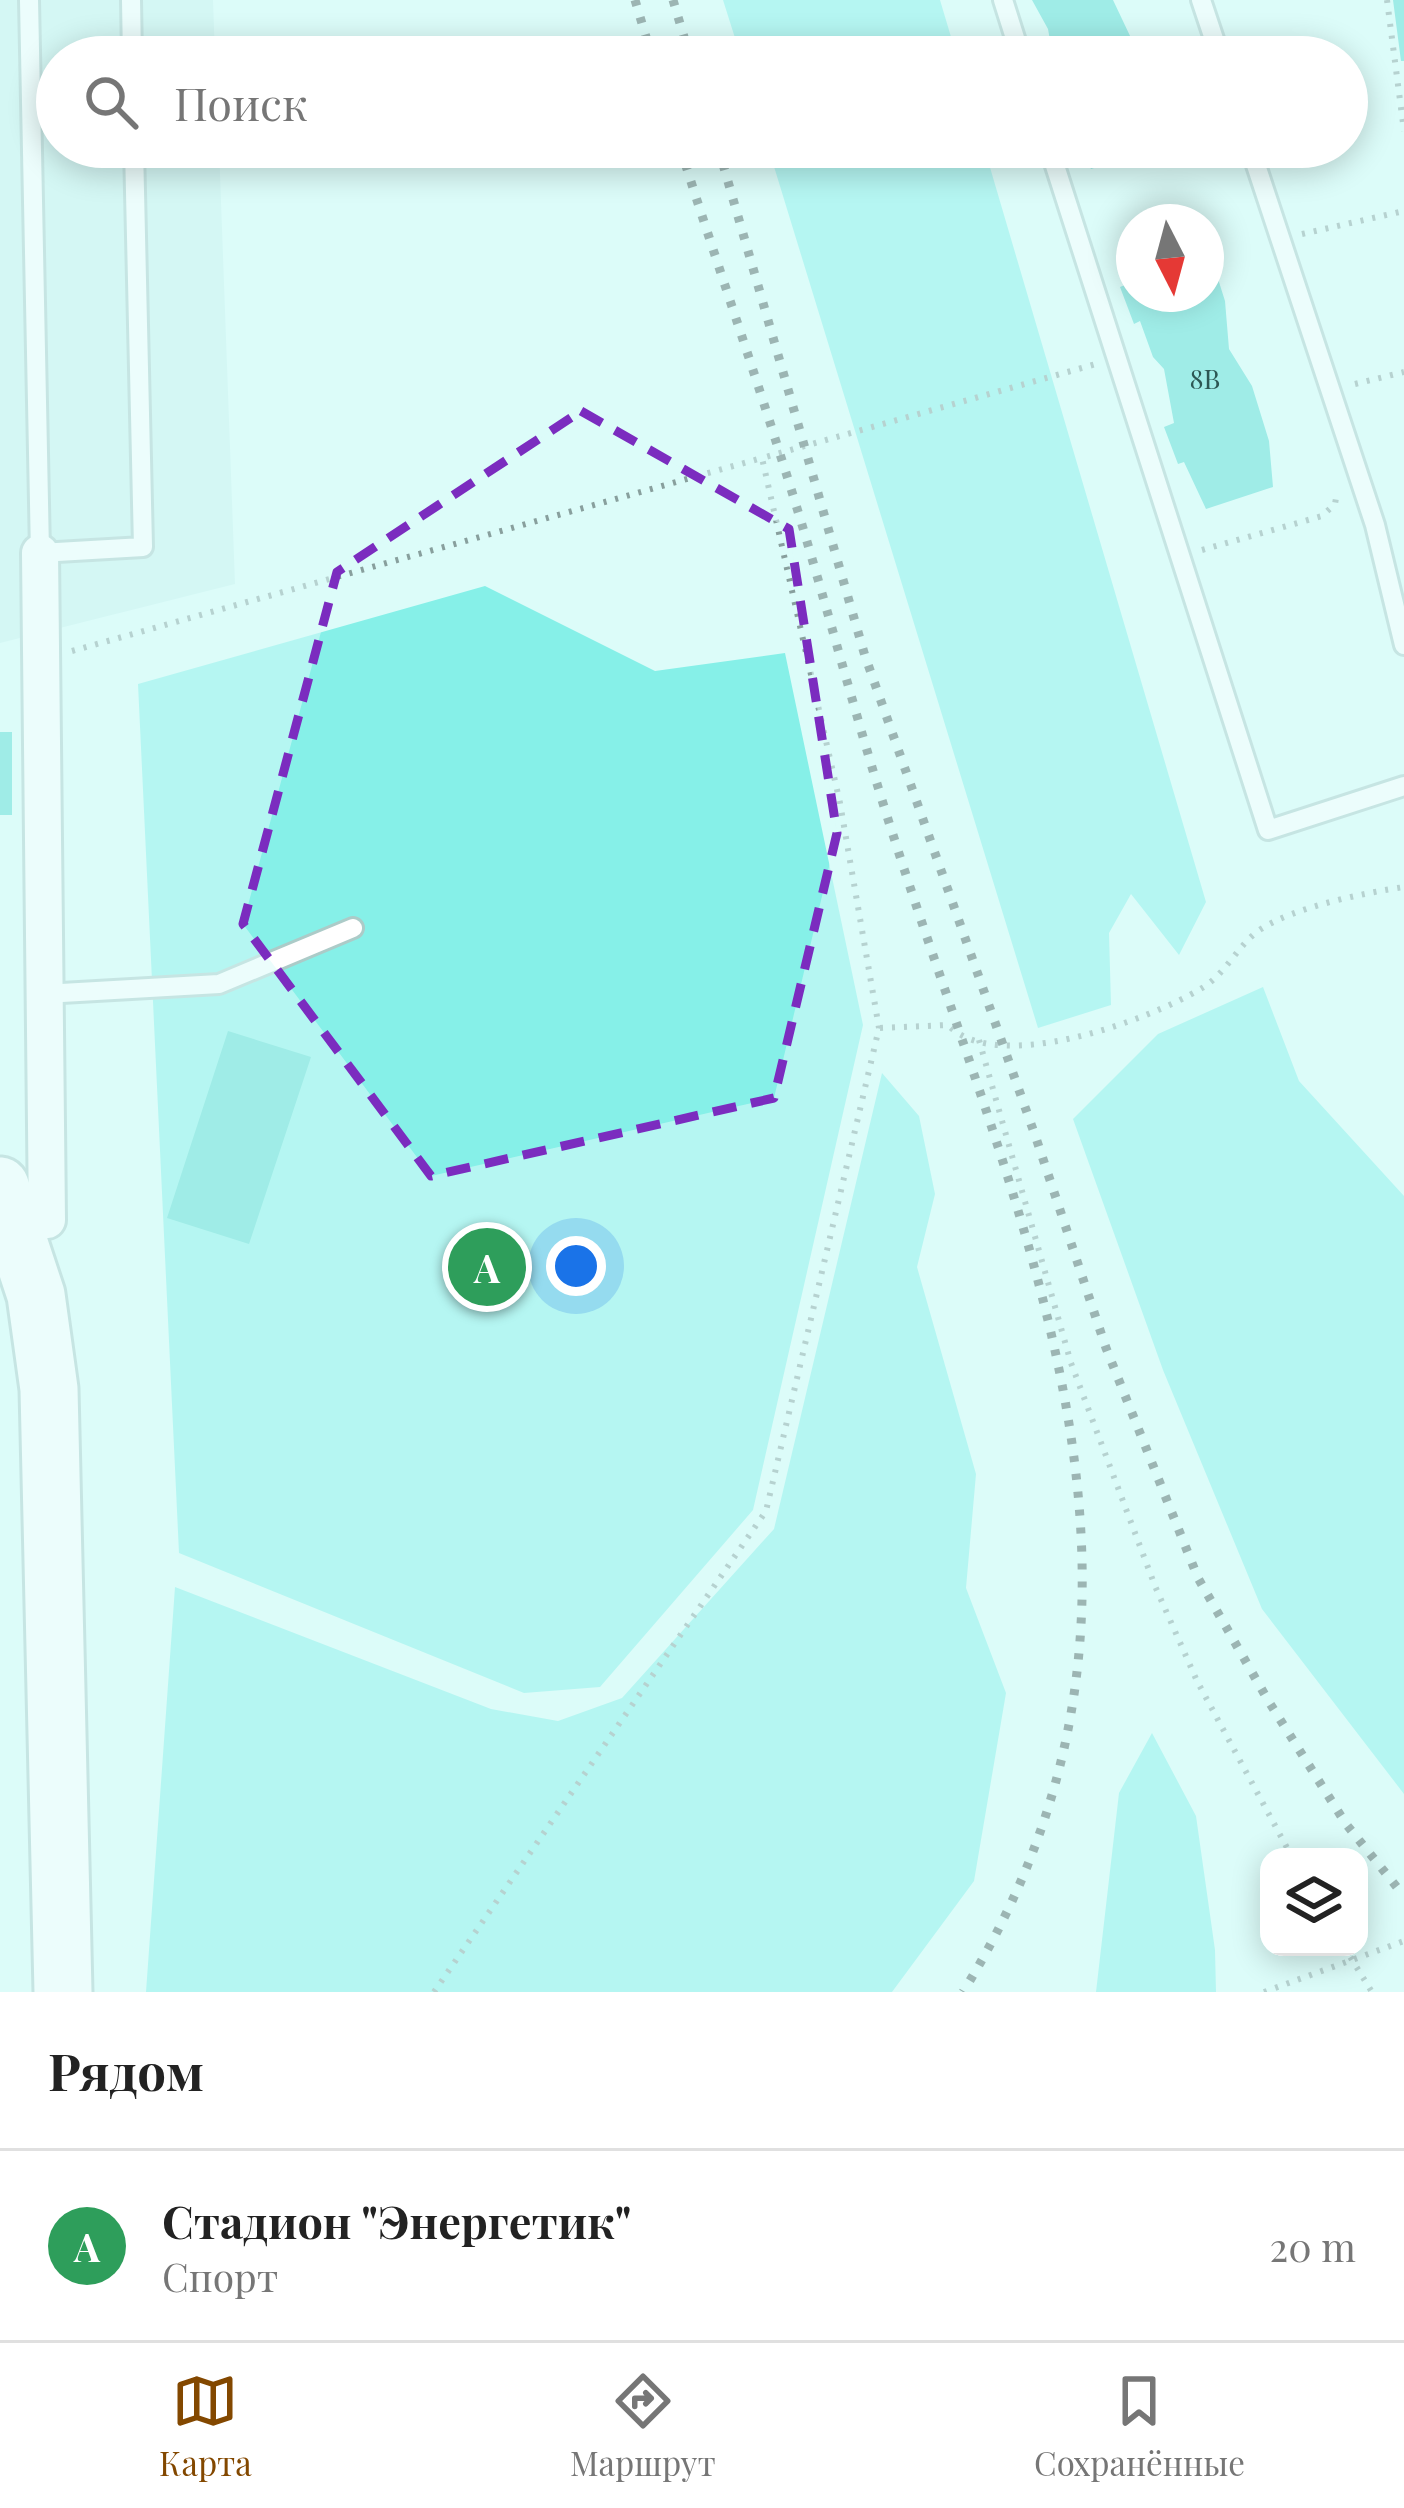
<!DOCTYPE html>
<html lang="ru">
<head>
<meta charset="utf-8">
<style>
	body { margin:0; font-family:"Playfair Display",serif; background:#f6f6f6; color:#222 }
	.controls { position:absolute; right:36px; bottom:36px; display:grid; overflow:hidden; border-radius:24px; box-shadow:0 6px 30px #0003 }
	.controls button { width:108px; height:108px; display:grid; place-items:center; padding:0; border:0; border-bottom:3px solid #e0e0e0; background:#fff; color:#222; font:60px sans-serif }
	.compass { position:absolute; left:1116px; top:204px; width:108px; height:108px; border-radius:50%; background:#fff; box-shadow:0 6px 30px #0003; rotate:174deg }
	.you { position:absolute; left:576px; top:1266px; width:42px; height:42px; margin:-30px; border:9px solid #fff; border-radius:50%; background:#1a73e8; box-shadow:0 0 0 18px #1a73e833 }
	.badge { display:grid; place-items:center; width:78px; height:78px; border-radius:50%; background:#834800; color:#fff; font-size:39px; font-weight:700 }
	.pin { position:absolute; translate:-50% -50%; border:6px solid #fff; box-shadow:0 3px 12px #0006 }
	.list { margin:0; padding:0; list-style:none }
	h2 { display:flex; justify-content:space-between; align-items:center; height:156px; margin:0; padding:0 48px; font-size:51px }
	h2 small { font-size:39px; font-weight:400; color:#767676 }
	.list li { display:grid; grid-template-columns:78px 1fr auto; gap:36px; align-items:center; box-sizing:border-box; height:192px; padding:0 48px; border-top:3px solid #e0e0e0 }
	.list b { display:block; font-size:45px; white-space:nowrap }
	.list p { margin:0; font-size:39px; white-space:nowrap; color:#767676 }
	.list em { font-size:39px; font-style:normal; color:#767676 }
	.icon { flex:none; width:66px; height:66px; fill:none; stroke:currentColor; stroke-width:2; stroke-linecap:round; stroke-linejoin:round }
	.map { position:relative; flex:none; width:1404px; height:1992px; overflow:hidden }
	.search { position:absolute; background:#fff; box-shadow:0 6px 30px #0003; left:36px; right:36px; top:36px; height:132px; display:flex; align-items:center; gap:30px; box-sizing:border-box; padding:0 42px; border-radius:66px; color:#767676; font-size:45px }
	.sheet { height:348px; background:#fff }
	nav { display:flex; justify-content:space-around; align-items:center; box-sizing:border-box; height:168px; border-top:3px solid #e0e0e0; background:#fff; font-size:33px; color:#767676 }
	nav a { display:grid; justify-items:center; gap:6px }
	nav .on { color:#834800 }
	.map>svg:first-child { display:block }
	.built { fill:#c9f2ee }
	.green { fill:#86f0e8 }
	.building { fill:#55d9d0 }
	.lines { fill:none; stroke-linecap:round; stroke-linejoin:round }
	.lane-casing { stroke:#accbc8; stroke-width:24 }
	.street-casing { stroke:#accbc8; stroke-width:42 }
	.primary-casing { stroke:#accbc8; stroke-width:63 }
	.path { stroke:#889f9d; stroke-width:6; stroke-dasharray:3 9; stroke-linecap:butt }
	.lane { stroke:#fff; stroke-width:18 }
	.street { stroke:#fff; stroke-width:36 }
	.primary { stroke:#fff; stroke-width:57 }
	.rail { stroke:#4f605e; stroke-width:9; stroke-dasharray:6 12; stroke-linecap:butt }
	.marked { fill:none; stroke:#7b2cbf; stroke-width:9; stroke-dasharray:24 15; stroke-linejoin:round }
	.labels { text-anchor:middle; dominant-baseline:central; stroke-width:9; stroke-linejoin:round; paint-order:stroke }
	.number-label { font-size:27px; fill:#2d5754 }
</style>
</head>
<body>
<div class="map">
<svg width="1404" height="1992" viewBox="0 0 1404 1992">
	<rect width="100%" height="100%" fill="#dcfcf9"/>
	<path class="built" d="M0,0H213L215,57H57V147H219L235,584L0,643Z"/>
	<path class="green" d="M723,0H940L957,57H741Z
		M768,147H984L1206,902L1179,955L1131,894L1109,933L1111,1005L1038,1028Z
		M485,586L655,671L785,653L863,1025L753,1510L600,1687L524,1693L179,1553L138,684Z
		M1263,987L1299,1081L1404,1196V1794L1262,1609L1163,1370L1073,1119L1158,1034Z
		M882,1073L919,1116L935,1194L917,1267L976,1474L966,1588L1006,1693L974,1881L892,1992H146L175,1587L491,1709L558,1721L622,1698L774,1529Z
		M1152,1733L1196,1816L1215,1950L1216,1992H1096L1119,1793Z"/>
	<path class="building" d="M1032,0H1113L1140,57H1053L1048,29Z
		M1393,0H1404V61H1401Z
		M1079,147H1154V148L1091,169Z
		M1134,230V294H1206L1207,244L1225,301L1229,349L1252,386L1269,441L1273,487L1206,509L1184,462L1178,464L1164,427L1174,423L1164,369L1153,357L1140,321L1134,324L1120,287L1130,283L1122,234Z
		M0,732H12V815H0Z
		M228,1031L311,1057L249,1244L167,1218Z"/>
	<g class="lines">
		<defs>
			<path id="lane" d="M29,0L40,553L143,547L134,147
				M131,0L132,57
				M1003,0L1021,57
				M1201,0L1220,57
				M1049,147L1268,830L1404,786
				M1250,147L1375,525L1404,645
				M44,994L219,984L353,928"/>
			<path id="street" d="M15,1225L47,1220L40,553"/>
			<path id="primary" d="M0,1186L36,1295L49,1389L63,1992"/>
		</defs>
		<use href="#lane" class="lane-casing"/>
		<use href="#street" class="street-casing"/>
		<use href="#primary" class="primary-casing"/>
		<path class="path" d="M1387,0L1404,131
			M1302,234L1404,211
			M1355,384L1404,372
			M1202,550L1322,516L1335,504L1337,492
			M72,651L762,458
			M880,1028L948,1025C997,1076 1150,1020 1202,988C1226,974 1239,943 1261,929C1295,907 1364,893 1404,887
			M979,1040L1071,1363L1155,1586L1197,1681L1292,1857
			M1344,1947L1372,1992
			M434,1992L766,1511L879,1028L840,803L762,458L1096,364
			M1264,1992L1404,1941"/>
		<use href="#lane" class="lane"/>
		<use href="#street" class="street"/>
		<use href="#primary" class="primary"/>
		<path class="rail" d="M635,0L652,57
			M673,0L690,57
			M680,147C712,249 747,349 779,451C821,580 853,712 895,841C1021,1235 1207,1597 963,1992
			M718,147L865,656L1036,1138L1106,1348L1198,1578L1269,1702L1346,1824L1404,1896"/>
	</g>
	<path d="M0 0H1404V1992H0ZM581,411L789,529L837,833L774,1098L431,1176L243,924L337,572Z" fill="#dcfcf9" fill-opacity=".55" fill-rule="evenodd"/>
	<path class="marked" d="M581,411L789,529L837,833L774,1098L431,1176L243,924L337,572Z"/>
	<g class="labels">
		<g class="number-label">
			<text x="1205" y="378">8В</text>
		</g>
	</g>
</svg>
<div class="controls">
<button><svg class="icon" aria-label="layers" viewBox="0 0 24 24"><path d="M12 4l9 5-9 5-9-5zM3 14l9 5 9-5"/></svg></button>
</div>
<svg class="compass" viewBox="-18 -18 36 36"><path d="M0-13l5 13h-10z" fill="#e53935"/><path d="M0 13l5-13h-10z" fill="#767676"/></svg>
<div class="you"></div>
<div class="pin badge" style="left:487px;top:1267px;background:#2e9e5b">A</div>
<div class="search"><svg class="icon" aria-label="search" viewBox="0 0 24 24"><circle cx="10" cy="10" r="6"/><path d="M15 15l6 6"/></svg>Поиск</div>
</div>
<section class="sheet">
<h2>Рядом<small></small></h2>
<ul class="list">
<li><span class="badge" style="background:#2e9e5b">A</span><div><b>Стадион &quot;Энергетик&quot;</b><p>Спорт</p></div><em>20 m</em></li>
</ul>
</section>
<nav>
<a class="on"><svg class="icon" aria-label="map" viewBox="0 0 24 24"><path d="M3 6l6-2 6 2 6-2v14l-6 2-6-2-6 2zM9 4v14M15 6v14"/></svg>Карта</a>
<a><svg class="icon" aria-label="directions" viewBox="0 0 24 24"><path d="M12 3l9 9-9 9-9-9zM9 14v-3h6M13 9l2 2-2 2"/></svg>Маршрут</a>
<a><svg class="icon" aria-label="saved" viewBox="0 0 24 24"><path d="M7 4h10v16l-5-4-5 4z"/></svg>Сохранённые</a>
</nav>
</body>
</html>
